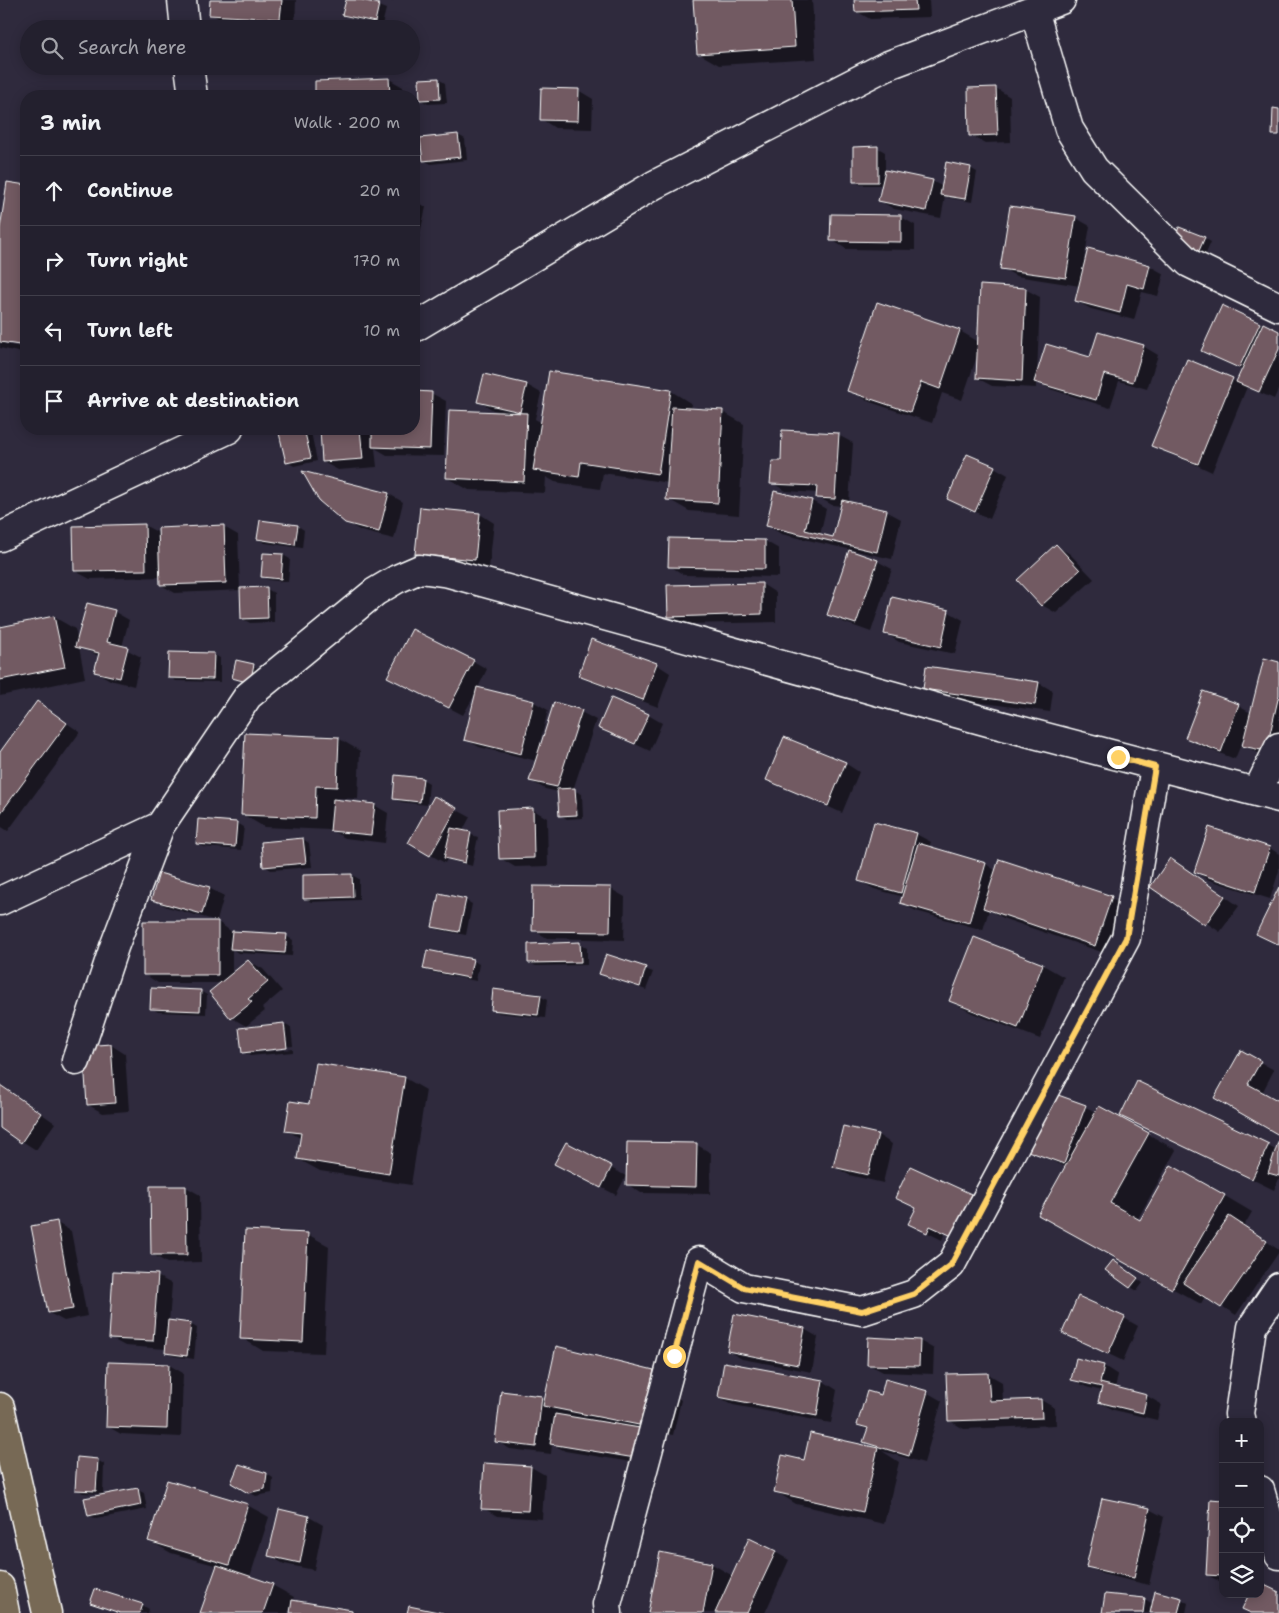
<!DOCTYPE html>
<html lang="en">
<head>
<meta charset="utf-8">
<style>
	body { margin:0; font-family:"Shantell Sans",sans-serif; background:#2f2d3a; color:#f1f3f6 }
	.controls { position:absolute; right:15px; bottom:15px; display:grid; overflow:hidden; border-radius:10px; box-shadow:0 2px 12px #0003 }
	.controls button { width:45px; height:45px; display:grid; place-items:center; padding:0; border:0; border-bottom:1px solid #403e4a; background:#23202e; color:#f1f3f6; font:25px sans-serif }
	.stop { position:absolute; width:15px; height:15px; margin:-11px; border:4px solid #ffd166; border-radius:50%; background:#fff }
	.stop.end { background:#ffd166; border-color:#fff; box-shadow:0 1px 5px #0008 }
	.list { margin:0; padding:0; list-style:none }
	h2 { display:flex; justify-content:space-between; align-items:center; height:65px; margin:0; padding:0 20px; font-size:21px }
	h2 small { font-size:16px; font-weight:400; color:#a3a3aa }
	.list li { display:grid; grid-template-columns:32px 1fr auto; gap:15px; align-items:center; box-sizing:border-box; height:70px; padding:0 20px; border-top:1px solid #403e4a }
	.list b { display:block; font-size:19px; white-space:nowrap }
	.list em { font-size:16px; font-style:normal; color:#a3a3aa }
	.icon { flex:none; width:28px; height:28px; fill:none; stroke:currentColor; stroke-width:2; stroke-linecap:round; stroke-linejoin:round }
	.map { position:relative; flex:none; width:1279px; height:1613px; overflow:hidden }
	.search { position:absolute; background:#23202e; box-shadow:0 2px 12px #0003; left:20px; top:20px; width:400px; height:55px; display:flex; align-items:center; gap:12px; box-sizing:border-box; padding:0 18px; border-radius:28px; color:#a3a3aa; font-size:19px }
	.panel { position:absolute; background:#23202e; box-shadow:0 2px 12px #0003; left:20px; top:90px; width:400px; height:345px; border-radius:20px }
	.map>svg:first-child { display:block }
	.shadow { fill:#0007 }
	.building { fill:#725a62; stroke:#fff }
	.lines { fill:none; stroke-linecap:round; stroke-linejoin:round }
	.minor-casing { stroke:#fff; stroke-width:31 }
	.major-casing { stroke:#fff; stroke-width:31 }
	.minor { stroke:#2f2a3d; stroke-width:28 }
	.major { stroke:#776954; stroke-width:28 }
	.route { stroke:#ffd166; stroke-width:6 }
</style>
</head>
<body>
<div class="map">
<svg width="1279" height="1613" viewBox="0 0 1279 1613">
	<rect width="100%" height="100%" fill="#2f2a3d"/>
	<filter id="ink" filterUnits="userSpaceOnUse"><feTurbulence type="fractalNoise" baseFrequency=".02" numOctaves="2"/><feDisplacementMap in="SourceGraphic" scale="10" xChannelSelector="R" yChannelSelector="G"/><feConvolveMatrix kernelMatrix="1 2 1 2 8 2 1 2 1" color-interpolation-filters="sRGB"/></filter>
	<g filter="url(#ink)">
		<path class="shadow" d="M212,0H296L295,26L225,22L211,14Z
			M347,0L368,2L364,0H394L368,2L386,9L382,25L351,18L344,14Z
			M694,0H812L816,59L719,65L698,53Z
			M856,0H929L930,17L870,19L856,11Z
			M389,79L403,87V96H317L316,82Z
			M438,79L445,83L447,103L428,104L421,100Z
			M996,88L1010,97L1011,142L985,143L970,135Z
			M578,90L593,99L592,129L555,128L541,119Z
			M458,135L465,139L467,160L431,164L424,160Z
			M854,148H878L885,152V171L932,181L943,187L970,168L977,172L972,202L945,197L941,218L894,209L880,201L883,185H861L854,181Z
			M8,184L26,186V345L5,342V344L26,348V354L0,348V237Z
			M414,200L426,207L414,260Z
			M901,217L915,225V250L846,249L832,240Z
			M1076,218L1090,226L1084,261L1086,262L1089,250L1150,266L1164,274L1158,296L1142,292L1134,320L1091,309L1076,301L1080,286L1016,276L1002,268Z
			M1204,238L1211,242L1205,256L1181,246Z
			M1025,289L1040,297L1037,376L1091,359L1143,346L1158,355L1147,389L1119,381L1110,408L1050,389L1036,381V388L992,386L977,378L978,353L962,400L942,393L932,423L870,402L849,390L960,331L979,342Z
			M1223,307L1279,332V388L1274,399L1247,387L1212,472L1153,445L1188,361L1237,382L1242,370L1202,351Z
			M484,375L527,385L541,393L535,419L542,423L671,391L692,404L691,409L723,412L744,424L739,515L689,511L668,499L669,483L603,473L600,489L555,482L546,477L545,493L469,490L447,478L504,412L493,410L479,401Z
			M414,393H431L446,401L444,456L387,455L375,448L377,467L338,470L323,462L321,430L362,429L373,435L374,429H414Z
			M304,429L311,432L317,461L294,466L287,462L281,434Z
			M838,435L853,443L849,503L886,511L901,519L892,559L781,534L767,525L812,501L826,509L820,535L834,538L842,506L832,505L818,497V493L786,491L772,483L782,463Z
			M994,467L1008,475L990,519L948,499Z
			M305,473L389,494L403,502L394,539L361,531L346,522Z
			M421,509L480,514L494,523L489,568L431,562L416,554Z
			M144,525L159,533L224,527L238,535L240,590L267,589L274,593V622L250,623L243,619L242,590L175,593L161,585V577L90,579L75,571Z
			M298,526L304,530L302,548L265,543L258,539Z
			M765,541L779,549V577L684,575L670,566Z
			M1056,546L1070,554L1094,579L1056,613L1042,605Z
			M283,555L290,559L288,582L269,580L263,577Z
			M877,561L892,569L871,632L843,622L829,614Z
			M762,584L776,593V622L684,624L670,616Z
			M893,599L949,612L963,620L955,654L899,642L885,633Z
			M87,604L115,612L129,620L122,647L141,657L134,686L110,680L95,671L99,656L79,647L85,678L0,696V628L54,617L75,629L78,642Z
			M213,654L220,658V682L176,681L170,677Z
			M237,661L261,669L257,686L233,678Z
			M473,661L487,669L478,688L534,702L548,710L540,743L581,712L596,720L573,790L582,794L583,818L567,819L560,815L559,792L545,789L531,781L537,761L479,747L465,739L476,693L463,715L403,684Z
			M1279,663V758L1258,753L1244,745V737L1235,759L1201,746L1187,738L1204,693L1238,706L1251,713Z
			M656,664L670,673L658,707L594,683L580,675Z
			M928,667L1039,683L1053,691L1050,712L939,697L925,688Z
			M37,703L80,732L8,831L0,826V754Z
			M648,715L662,723L650,751L599,727Z
			M338,738L360,751L358,799L337,798V801L374,805L388,813L385,843L345,838L330,830L264,827L242,814Z
			M845,763L859,772L842,813L767,779Z
			M422,779L429,783L427,805L401,802L394,798Z
			M435,798L470,817L462,832L478,837L472,866L447,859L445,863L409,843Z
			M532,809L547,818L548,866L515,867L500,858Z
			M237,823L244,827L241,850L204,847L197,843Z
			M916,834L931,842L929,847L986,864L996,871L1111,898L1133,910L1116,957L1005,919L989,910L983,930L916,911L902,903L904,897L874,889L860,881Z
			M303,839L309,843L312,867L271,870L265,866Z
			M1270,848L1279,854V871L1270,899L1209,880L1195,872Z
			M1184,868L1239,906L1220,932L1152,886Z
			M352,875L359,879V900L311,902L305,898Z
			M209,888L224,896L217,921L167,907L153,899Z
			M611,889L625,897L624,940L547,938L533,930Z
			M465,900L472,904L466,935L440,930L433,926Z
			M144,922H218L232,932L286,936L293,940L292,956L238,953L232,949V974L249,961L263,969L282,991L262,1008L265,1011L246,1026L232,1018L222,983H158L144,974Z
			M975,939L1043,965L1064,977L1040,1039L972,1013L950,1001Z
			M580,944L587,948V965L536,966L530,963Z
			M607,955L653,972L646,990L600,973Z
			M472,960L479,964L476,981L431,972L425,968Z
			M200,991L207,995L206,1014L158,1012L151,1008Z
			M540,996L547,1000L545,1018L499,1013L492,1009Z
			M284,1024L291,1028L293,1046L248,1051V1053L293,1049V1052L250,1056L243,1052Z
			M111,1045L125,1054L129,1111L103,1113L88,1105Z
			M1260,1062L1274,1070L1262,1093L1279,1103V1134L1216,1098Z
			M405,1078L426,1090L411,1185L320,1171L298,1159L302,1139L286,1130L310,1105Z
			M1138,1083L1276,1150L1279,1141V1179L1274,1190L1122,1115Z
			M0,1085L55,1123L36,1150L0,1127Z
			M1085,1107L1148,1134L1176,1150L1137,1220L1141,1222L1225,1196L1252,1212L1244,1226L1279,1250V1252L1236,1315L1205,1296L1201,1304L1067,1231L1066,1167L1026,1149Z
			M844,1128L878,1135L892,1144L883,1183L849,1175L835,1167Z
			M566,1144L626,1176L616,1195L570,1171Z
			M697,1145L711,1153L710,1194L641,1193L627,1184Z
			M911,1168L976,1247L945,1233L942,1240L924,1231L917,1208L897,1197Z
			M186,1187L200,1195L201,1262L167,1263L152,1254Z
			M57,1223L71,1231L87,1316L64,1321L49,1313Z
			M307,1234L329,1246L324,1353L263,1351L242,1338Z
			M1120,1266L1143,1283L1137,1291L1131,1287Z
			M157,1276L172,1284L169,1322L190,1324L197,1328L194,1359L173,1356L166,1352V1349L125,1346L110,1338Z
			M1124,1318L1138,1326L1123,1361L1063,1332Z
			M804,1329L818,1337L812,1372L742,1359L728,1351Z
			M920,1341L934,1349L933,1374L883,1372L868,1364Z
			M1076,1360L1104,1366L1118,1375L1115,1388L1147,1396L1161,1404L1157,1420L1114,1410L1099,1402L1102,1391L1086,1387L1072,1379Z
			M110,1363L169,1365L183,1373L181,1437L121,1434L107,1426Z
			M725,1364L823,1381L837,1390L831,1423L733,1405L719,1397Z
			M653,1371L675,1384L672,1394L681,1400L673,1435L661,1433L649,1465L565,1451L552,1444L551,1454L510,1449L496,1441L502,1392L546,1400Z
			M988,1374L1002,1382L1003,1402L1041,1400L1055,1408L1056,1425L964,1429L950,1421L948,1376Z
			M886,1381L928,1393L942,1401L924,1463L882,1451L899,1462L884,1524L796,1504L775,1491L805,1461L877,1448L865,1442L868,1430L858,1425L881,1396Z
			M97,1460L104,1464L103,1494L83,1493L77,1489Z
			M531,1467L545,1475L542,1519L497,1516L483,1508Z
			M267,1474L273,1478L272,1493L256,1496L232,1482Z
			M138,1490L144,1493L147,1509L96,1519L89,1515Z
			M1223,1502V1583L1207,1575Z
			M247,1505L269,1517L250,1577L272,1585L294,1597L292,1601L355,1613H291L290,1608L288,1613H202L218,1566L171,1553L150,1541Z
			M1149,1509L1164,1517L1149,1585L1102,1574L1088,1566Z
			M280,1511L309,1517L323,1525L314,1570L284,1564L270,1556Z
			M775,1552L789,1560L765,1613H650L712,1564L733,1576Z
			M1145,1599L1153,1604L1181,1599L1188,1603L1186,1613H1104Z
			M91,1603L142,1605L149,1609L148,1613H118Z"/>
		<path class="building" d="M210,0H282L280,19L209,15Z
			M346,0H361L379,4L375,22L342,15Z
			M693,0H792L795,47L697,54Z
			M854,0H915L916,10L855,12Z
			M389,78L390,96H315V81Z
			M439,78L440,99L420,100L419,79Z
			M996,87L998,135L969,136L968,88Z
			M541,88L579,89L578,121L540,120Z
			M1273,108L1279,109V135H1272Z
			M458,134L461,157L423,161L420,138Z
			M878,146V182H853V147Z
			M946,162L971,167L965,199L940,195Z
			M885,170L933,180L926,211L878,201Z
			M7,182L26,185V346L0,342V229Z
			M1010,206L1076,216L1066,278L1000,269Z
			M831,214L901,215V242L830,241Z
			M1179,227L1205,237L1198,253L1173,243Z
			M1088,248L1150,265L1144,289L1127,284L1120,313L1075,301Z
			M980,285L1026,288L1022,381L976,378Z
			M877,302L960,330L940,389L921,382L910,412L847,391Z
			M1222,305L1260,323L1239,368L1201,351Z
			M1263,323L1279,331V349L1259,392L1236,382Z
			M1098,332L1144,345L1133,382L1104,374L1096,400L1034,382L1046,344L1090,357Z
			M1187,359L1233,378L1198,464L1151,446Z
			M549,371L671,390L658,474L581,462L579,477L533,470Z
			M484,374L527,384L520,412L477,402Z
			M414,391L432,392L430,449L372,447V429H414Z
			M672,407L723,410L718,503L666,500Z
			M449,410L527,413L524,482L446,478Z
			M297,429H304L311,458L286,463L279,433Z
			M320,429H360L363,459L322,462Z
			M782,430L839,433L835,499L816,498L817,486L770,484L772,461H781Z
			M967,454L995,466L975,512L947,499Z
			M302,471L389,493L379,532L345,523L319,501Z
			M774,491L812,500L805,530L833,537L842,500L887,510L877,552L766,526Z
			M420,507L480,513L475,560L415,554Z
			M260,520L298,525L295,545L257,539Z
			M145,524L146,570L74,571L73,526Z
			M224,525L226,583L160,585L158,528Z
			M669,538L765,540V569L668,567Z
			M1056,544L1080,570L1041,606L1017,580Z
			M849,550L878,560L856,624L827,615Z
			M263,553L283,554L281,579L261,577Z
			M762,583V614L668,617L667,585Z
			M267,587L268,618L241,619L240,588Z
			M892,597L949,610L941,647L884,634Z
			M87,603L115,610L107,642L128,647L120,678L94,672L99,653L75,647Z
			M54,616L65,667L0,680V627Z
			M412,629L474,660L449,708L387,677Z
			M591,639L657,663L643,700L578,676Z
			M169,652L214,653L213,679L168,678Z
			M1264,658L1279,662V695L1266,751L1242,746Z
			M236,660L254,664L250,683L232,678Z
			M926,666L1039,682L1035,705L923,689Z
			M477,687L534,701L521,754L464,740Z
			M1203,691L1239,704L1221,752L1185,738Z
			M611,698L649,714L635,744L598,728Z
			M37,701L67,723L0,814V752Z
			M554,702L582,710L557,787L529,781Z
			M245,733L339,737L337,787L316,786L315,818L241,815Z
			M784,737L846,762L828,806L766,780Z
			M395,775L423,778L420,802L393,799Z
			M575,788L577,815L559,816L557,789Z
			M434,796L457,808L430,856L408,843Z
			M333,799L375,804L371,835L330,831Z
			M533,808L534,858L499,859L497,810Z
			M198,819L237,822L235,847L196,844Z
			M874,822L917,833L901,893L858,881Z
			M1209,827L1270,847L1255,892L1194,872Z
			M451,828L471,832L465,863L444,858Z
			M303,838L306,863L263,867L261,842Z
			M918,843L986,863L969,923L900,903Z
			M1170,858L1225,896L1205,925L1150,887Z
			M999,859L1112,896L1095,946L983,908Z
			M159,873L210,887L202,914L151,900Z
			M352,874L353,897L303,899V875Z
			M533,886L611,887L610,932L532,931Z
			M1279,887V945L1256,934Z
			M439,893L466,899L459,932L432,927Z
			M143,921H218V975H143Z
			M232,931L287,934L285,953L230,949Z
			M974,937L1043,964L1018,1028L949,1001Z
			M580,942L581,962L528,963V944Z
			M427,950L473,959L469,978L423,969Z
			M606,954L646,967L640,987L599,974Z
			M248,960L268,982L248,999L252,1002L231,1019L209,992Z
			M151,988L201,990L200,1011L150,1009Z
			M493,989L541,995L538,1015L491,1010Z
			M284,1023L287,1048L242,1053L239,1028Z
			M111,1044L115,1103L87,1105L83,1046Z
			M1241,1050L1261,1061L1248,1084L1279,1101V1135L1214,1098Z
			M316,1063L405,1077L389,1174L297,1159L301,1133L285,1131L290,1101L309,1104Z
			M1137,1081L1269,1144L1252,1179L1120,1116Z
			M0,1085L41,1113L21,1143L0,1128Z
			M1047,1091L1086,1105L1064,1164L1025,1150Z
			M1099,1106L1149,1133L1110,1203L1140,1220L1171,1165L1225,1195L1172,1289L1038,1215Z
			M843,1126L878,1134L868,1175L833,1167Z
			M1279,1139V1176L1268,1173Z
			M566,1142L612,1166L601,1188L554,1164Z
			M627,1142L697,1143L696,1187L626,1185Z
			M910,1166L980,1198L961,1240L930,1226L927,1233L908,1224L916,1208L895,1198Z
			M150,1186H186L187,1255H151Z
			M1229,1216L1267,1241L1221,1308L1183,1283Z
			M57,1221L73,1309L48,1313L31,1226Z
			M245,1230L308,1233L303,1342L240,1339Z
			M1113,1260L1138,1278L1130,1288L1105,1270Z
			M113,1272L158,1274L153,1341L109,1339Z
			M1078,1296L1125,1317L1108,1354L1062,1333Z
			M734,1314L805,1328L798,1365L727,1351Z
			M168,1320L191,1323L187,1356L165,1353Z
			M868,1337L920,1340L919,1366L867,1365Z
			M556,1346L654,1370L651,1384L660,1386L652,1424L640,1421L639,1425L543,1406Z
			M1076,1358L1104,1365L1100,1383L1147,1395L1143,1413L1098,1402L1102,1387L1071,1380Z
			M108,1362L169,1364L167,1429L106,1427Z
			M724,1362L823,1380L817,1416L718,1397Z
			M988,1373L990,1401L1041,1399L1042,1418L948,1421L946,1374Z
			M885,1379L928,1391L909,1456L863,1442L868,1428L857,1425L867,1391L881,1395Z
			M501,1391L542,1396L536,1447L495,1442Z
			M555,1414L640,1428L635,1458L550,1444Z
			M810,1433L878,1448L863,1512L774,1492L782,1455L804,1460Z
			M77,1457L98,1459L96,1491L75,1490Z
			M484,1463L531,1466L528,1511L481,1509Z
			M239,1464L267,1473L265,1489L248,1493L231,1483Z
			M167,1480L248,1504L229,1565L148,1541Z
			M138,1488L141,1505L88,1516L84,1498Z
			M1102,1498L1150,1508L1134,1578L1086,1567Z
			M1210,1499L1223,1500V1576L1206,1575Z
			M279,1509L309,1516L300,1563L268,1556Z
			M749,1538L776,1551L747,1613H715Z
			M660,1552L712,1563L703,1613H648Z
			M217,1565L273,1584L263,1613H200Z
			M1260,1583L1279,1592V1613H1251L1242,1609L1249,1594H1260Z
			M95,1589L143,1604L140,1613H120L90,1603Z
			M1155,1591L1182,1598L1178,1613H1150Z
			M1105,1594L1145,1598L1143,1613H1102Z
			M292,1600L352,1610V1613H290Z
			M409,1606L443,1613H407Z"/>
		<g class="lines">
			<defs>
				<path id="minor" d="M182,0L185,29
					M1034,10L1069,129L1094,169L1189,263L1279,307
					M189,66L193,96
					M414,328L654,185L886,66L1061,0
					M0,537L229,429
					M1257,792L1279,747
					M0,901L160,826L248,696L375,592L397,579L420,569L449,573L992,723L1279,798
					M76,1061L114,947L160,826
					M1241,1422L1239,1414L1252,1327L1279,1287
					M1260,1490L1279,1555
					M608,1613L607,1604L699,1261L744,1288L862,1311L914,1294L951,1265L1126,938L1155,767"/>
				<path id="major" d="M0,1407L47,1613
					M0,1587L5,1613"/>
			</defs>
			<use href="#minor" class="minor-casing"/>
			<use href="#major" class="major-casing"/>
			<use href="#minor" class="minor"/>
			<use href="#major" class="major"/>
		</g>
	</g>
	<g class="lines" filter="url(#ink)">
		<path class="route" d="M674,1356L699,1261L744,1288L862,1311L914,1294L951,1265L1126,938L1155,767L1118,757"/>
	</g>
</svg>
<div class="controls">
<button>+</button>
<button>−</button>
<button><svg class="icon" aria-label="locate" viewBox="0 0 24 24"><circle cx="12" cy="12" r="6"/><path d="M12 2v4M12 18v4M2 12h4M18 12h4"/></svg></button>
<button><svg class="icon" aria-label="layers" viewBox="0 0 24 24"><path d="M12 4l9 5-9 5-9-5zM3 14l9 5 9-5"/></svg></button>
</div>
<div class="stop" style="left:674px;top:1356px"></div>
<div class="stop end" style="left:1118px;top:757px"></div>
<div class="search"><svg class="icon" aria-label="search" viewBox="0 0 24 24"><circle cx="10" cy="10" r="6"/><path d="M15 15l6 6"/></svg>Search here</div>
<section class="panel">
<h2>3 min<small>Walk · 200 m</small></h2>
<ul class="list">
<li><svg class="icon" aria-label="ahead" viewBox="0 0 24 24"><path d="M12 20V5M6 11l6-6 6 6"/></svg><div><b>Continue</b></div><em>20 m</em></li>
<li><svg class="icon" aria-label="right" viewBox="0 0 24 24"><path d="M7 20v-9h11M14 6l5 5-5 5"/></svg><div><b>Turn right</b></div><em>170 m</em></li>
<li><svg class="icon" aria-label="left" viewBox="0 0 24 24"><path d="M17 20v-9H6M10 6l-5 5 5 5"/></svg><div><b>Turn left</b></div><em>10 m</em></li>
<li><svg class="icon" aria-label="arrive" viewBox="0 0 24 24"><path d="M6 21V4h12l-3 4 3 4H6"/></svg><div><b>Arrive at destination</b></div></li>
</ul>
</section>
</div>
</body>
</html>
